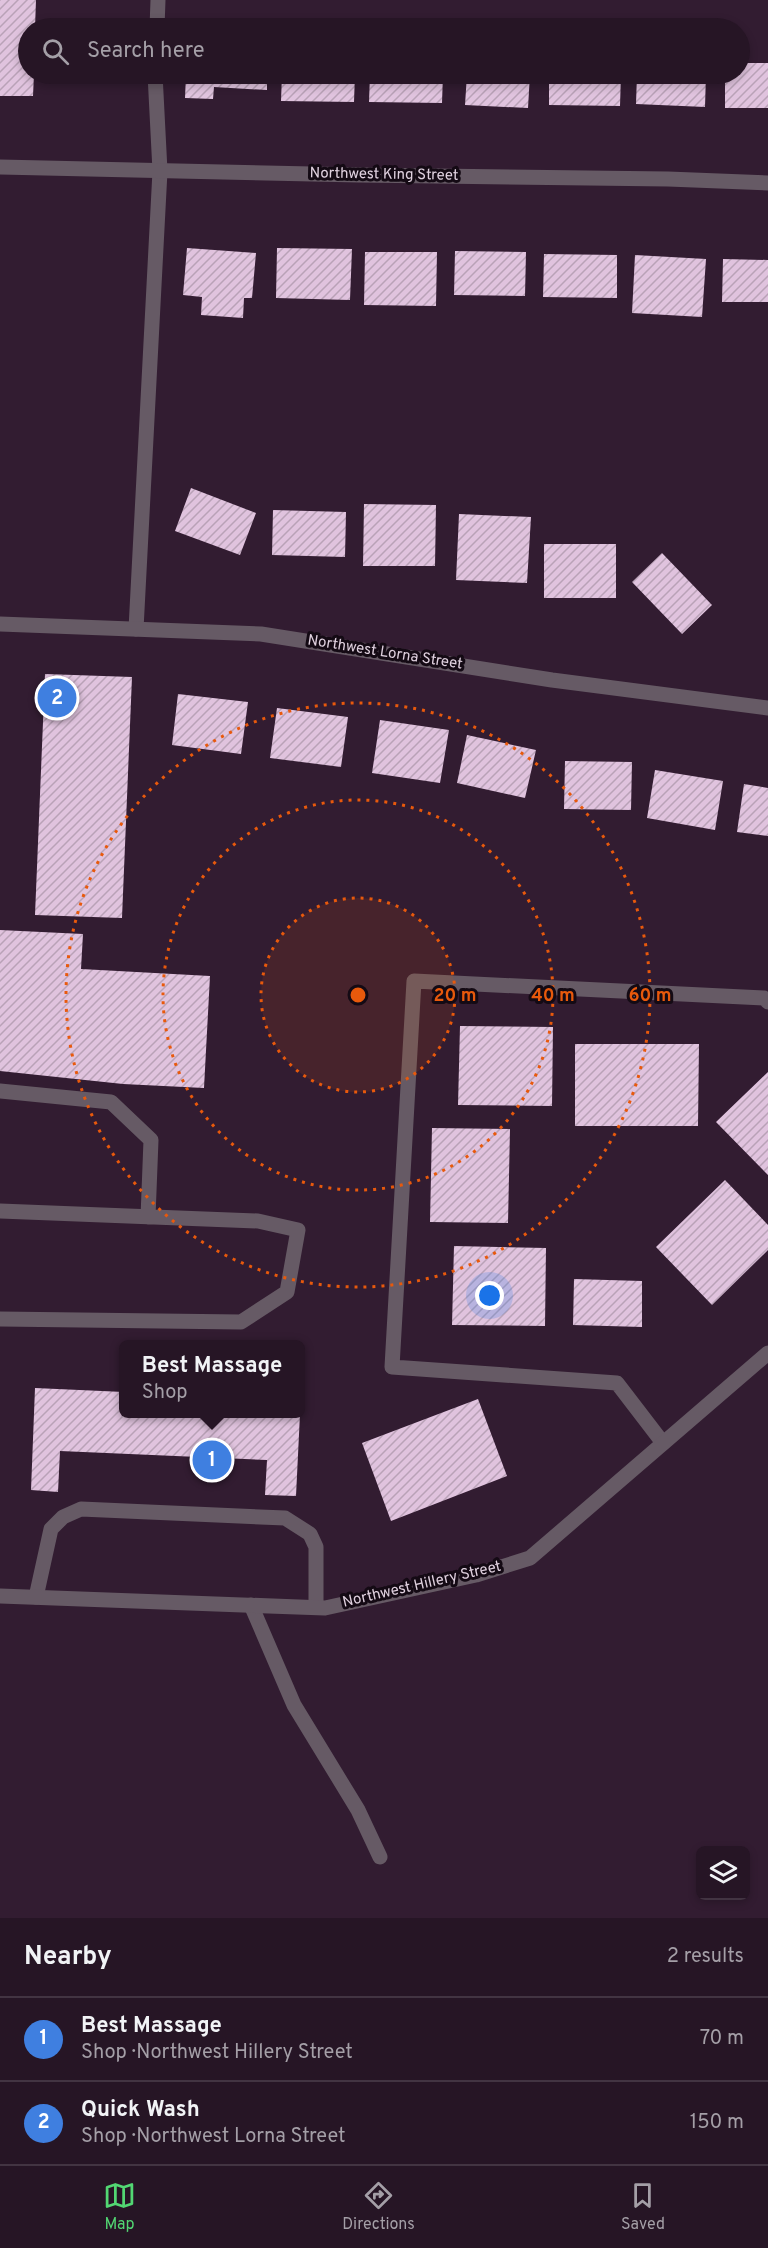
<!DOCTYPE html>
<html lang="en">
<head>
<meta charset="utf-8">
<style>
	body { margin:0; font-family:Overpass,sans-serif; background:#322232; color:#f1f3f6 }
	.controls { position:absolute; right:18px; bottom:18px; display:grid; overflow:hidden; border-radius:9px; box-shadow:0 3px 9px #0003 }
	.controls button { width:54px; height:54px; display:grid; place-items:center; padding:0; border:0; border-bottom:2px solid #423442; background:#261525; color:#f1f3f6; font:30px sans-serif }
	.you { position:absolute; left:490px; top:1296px; width:21px; height:21px; margin:-15px; border:4px solid #fff; border-radius:50%; background:#1a73e8; box-shadow:0 0 0 9px #1a73e833 }
	.badge { display:grid; place-items:center; width:39px; height:39px; border-radius:50%; background:#52d673; color:#fff; font-size:20px; font-weight:700 }
	.pin { position:absolute; translate:-50% -50%; border:3px solid #fff; box-shadow:0 2px 6px #0006 }
	.popup { position:absolute; left:119px; top:1340px; width:186px; height:78px; box-sizing:border-box; display:grid; place-content:center; border-radius:9px; background:#261525; filter:drop-shadow(0 2px 4px #0005); font-size:20px; white-space:nowrap; color:#a49fa7 }
	.popup b { font-size:22px; color:#f1f3f6 }
	.popup::after { content:''; position:absolute; left:50%; top:100%; margin-left:-12px; border:12px solid transparent; border-top-color:#261525 }
	.list { margin:0; padding:0; list-style:none }
	h2 { display:flex; justify-content:space-between; align-items:center; height:78px; margin:0; padding:0 24px; font-size:26px }
	h2 small { font-size:20px; font-weight:400; color:#a49fa7 }
	.list li { display:grid; grid-template-columns:39px 1fr auto; gap:18px; align-items:center; box-sizing:border-box; height:84px; padding:0 24px; border-top:2px solid #423442 }
	.list b { display:block; font-size:22px; white-space:nowrap }
	.list p { margin:0; font-size:20px; white-space:nowrap; color:#a49fa7 }
	.list em { font-size:20px; font-style:normal; color:#a49fa7 }
	.icon { flex:none; width:33px; height:33px; fill:none; stroke:currentColor; stroke-width:2; stroke-linecap:round; stroke-linejoin:round }
	.map { position:relative; flex:none; width:768px; height:1918px; overflow:hidden }
	.search { position:absolute; background:#261525; box-shadow:0 3px 9px #0003; left:18px; right:18px; top:18px; height:66px; display:flex; align-items:center; gap:15px; box-sizing:border-box; padding:0 21px; border-radius:33px; color:#a49fa7; font-size:22px }
	.sheet { height:246px; background:#261525 }
	nav { display:flex; justify-content:space-around; align-items:center; box-sizing:border-box; height:84px; border-top:2px solid #423442; background:#261525; font-size:16px; color:#a49fa7 }
	nav a { display:grid; justify-items:center; gap:3px }
	nav .on { color:#52d673 }
	.map>svg:first-child { display:block }
	.building { fill:url(#building-hatch) }
	.lines { fill:none; stroke-linecap:round; stroke-linejoin:round }
	.lane { stroke:#665a65; stroke-width:15 }
	.street { stroke:#665a65; stroke-width:15 }
	.ring { fill:none; stroke:#e8590c; stroke-width:3; stroke-dasharray:3 6 }
	.labels { text-anchor:middle; dominant-baseline:central; stroke-width:6; stroke-linejoin:round; paint-order:stroke }
	.street-label { font-size:15px; fill:#e0d1df; stroke:#140a14 }
	.centre { fill:#e8590c; stroke:#140a14; stroke-width:3 }
	.ring-label { font-size:18px; text-anchor:middle; font-weight:bold; fill:#e8590c; stroke:#140a14; stroke-width:6; stroke-linejoin:round; paint-order:stroke }
</style>
</head>
<body>
<div class="map">
<svg width="768" height="1918" viewBox="0 0 768 1918">
	<defs>
		<pattern id="building-hatch" width="6" height="6" patternUnits="userSpaceOnUse" patternTransform="scale(1.5)"><rect width="6" height="6" fill="#e0c3de"/><path d="M-1 1l2-2M0 6l6-6M5 7l2-2" fill="none" stroke="#b9a2b7"/></pattern>
	</defs>
	<rect width="100%" height="100%" fill="#321c31"/>
	<path class="building" d="M0,0H36L35,28H28V74H34L33,96H0Z
		M740,63H768V108H725V74H740Z
		M186,74H267V90L214,87L213,99L185,98Z
		M282,74H355L354,102L281,101Z
		M370,74H443L442,103L369,102Z
		M467,74H530L528,108L465,105Z
		M549,74H621L620,106L549,105Z
		M637,74H706L705,107L636,104Z
		M187,248L256,253L252,298H244L243,318L201,315L202,297L183,295Z
		M277,248L352,249L350,300L276,298Z
		M455,251L526,252L525,296L454,295Z
		M365,252H437L436,306L364,305Z
		M544,254L617,255V298L543,297Z
		M635,255L706,259L702,317L632,313Z
		M723,259L768,260V302H722Z
		M191,488L256,513L240,555L175,531Z
		M364,504L436,505L435,566H363Z
		M273,510L346,512L345,557L272,555Z
		M459,514L531,517L527,583L456,580Z
		M544,544H616V598H544Z
		M662,553L712,605L682,634L632,582Z
		M45,674L132,677L122,918L35,915Z
		M178,694L248,702L241,754L172,745Z
		M277,708L348,717L341,767L270,758Z
		M380,720L449,730L440,783L372,773Z
		M467,735L536,750L525,798L457,783Z
		M565,761L632,762L631,810L564,809Z
		M655,770L723,781L715,830L647,818Z
		M744,784L768,788V836L737,832Z
		M0,930L83,934L81,969L210,976L204,1088L123,1084L0,1071Z
		M460,1026L553,1027L552,1106L458,1105Z
		M575,1044H699L698,1126H575Z
		M768,1072V1175L716,1122Z
		M432,1128L510,1129L508,1223L430,1222Z
		M725,1180L768,1225V1250L712,1305L656,1247Z
		M454,1246L546,1248L545,1326L452,1325Z
		M574,1279L642,1281V1327L573,1325Z
		M35,1388L124,1392V1414H300L296,1496L265,1495L267,1460L60,1451L58,1492L31,1490Z
		M478,1399L507,1476L391,1521L362,1443Z"/>
	<g class="lines">
		<path class="lane" d="M157,28L158,0
			M136,629L160,171L155,74
			M0,1091L111,1102L151,1140L148,1217
			M0,1211L258,1221L298,1230L287,1292L241,1322L0,1319
			M663,1443L617,1383L392,1367L414,981L764,998L768,1002
			M36,1597L51,1529L63,1517L81,1509L285,1518L310,1534L316,1547V1607
			M251,1605L294,1705L358,1810L380,1857"/>
		<path class="street" d="M0,167L359,175L668,179L768,183
			M0,624L261,634L552,680L768,708
			M0,1596L325,1608L476,1575L530,1558L768,1353"/>
	</g>
	<circle cx="358" cy="995" r="97" fill="#e8590c" fill-opacity=".12"/>
	<g class="ring">
		<circle cx="358" cy="995" r="97"/>
		<circle cx="358" cy="995" r="195"/>
		<circle cx="358" cy="995" r="292"/>
	</g>
	<g class="labels">
		<g class="street-label">
			<text transform="translate(384 175) rotate(1)">Northwest King Street</text>
			<text transform="translate(385 653) rotate(9)">Northwest Lorna Street</text>
			<text transform="translate(422 1585) rotate(-13)">Northwest Hillery Street</text>
		</g>
	</g>
	<circle cx="358" cy="995" r="9" class="centre"/>
	<g class="ring-label">
		<text x="455" y="1001">20 m</text>
		<text x="553" y="1001">40 m</text>
		<text x="650" y="1001">60 m</text>
	</g>
</svg>
<div class="controls">
<button><svg class="icon" aria-label="layers" viewBox="0 0 24 24"><path d="M12 4l9 5-9 5-9-5zM3 14l9 5 9-5"/></svg></button>
</div>
<div class="you"></div>
<div class="pin badge" style="left:212px;top:1460px;background:#3f7fe0">1</div>
<div class="popup"><b>Best Massage</b>Shop</div>
<div class="pin badge" style="left:57px;top:698px;background:#3f7fe0">2</div>
<div class="search"><svg class="icon" aria-label="search" viewBox="0 0 24 24"><circle cx="10" cy="10" r="6"/><path d="M15 15l6 6"/></svg>Search here</div>
</div>
<section class="sheet">
<h2>Nearby<small>2 results</small></h2>
<ul class="list">
<li><span class="badge" style="background:#3f7fe0">1</span><div><b>Best Massage</b><p>Shop · Northwest Hillery Street</p></div><em>70 m</em></li>
<li><span class="badge" style="background:#3f7fe0">2</span><div><b>Quick Wash</b><p>Shop · Northwest Lorna Street</p></div><em>150 m</em></li>
</ul>
</section>
<nav>
<a class="on"><svg class="icon" aria-label="map" viewBox="0 0 24 24"><path d="M3 6l6-2 6 2 6-2v14l-6 2-6-2-6 2zM9 4v14M15 6v14"/></svg>Map</a>
<a><svg class="icon" aria-label="directions" viewBox="0 0 24 24"><path d="M12 3l9 9-9 9-9-9zM9 14v-3h6M13 9l2 2-2 2"/></svg>Directions</a>
<a><svg class="icon" aria-label="saved" viewBox="0 0 24 24"><path d="M7 4h10v16l-5-4-5 4z"/></svg>Saved</a>
</nav>
</body>
</html>
